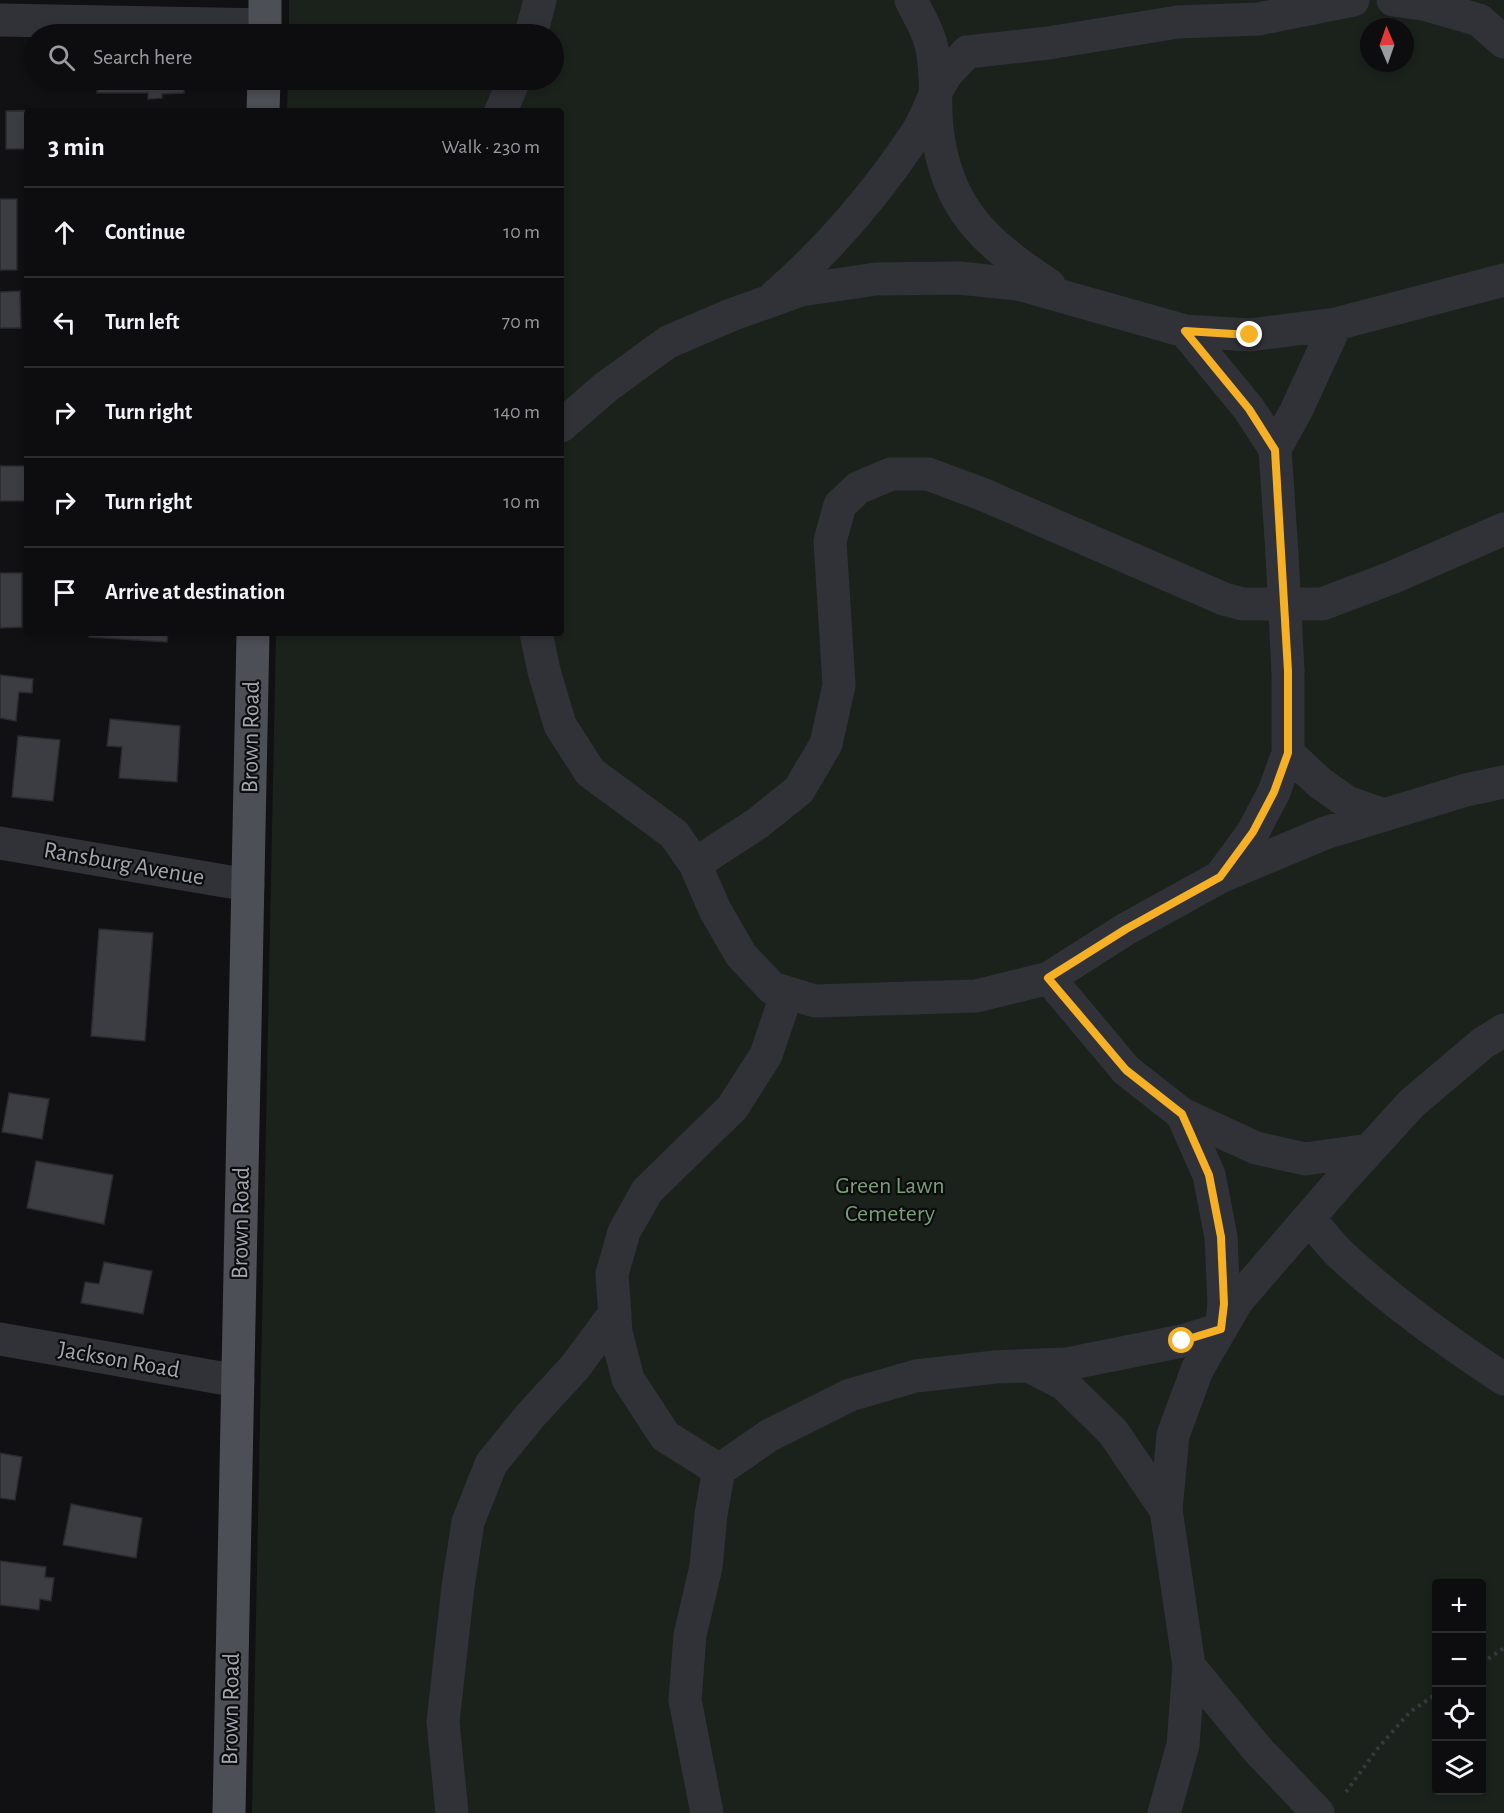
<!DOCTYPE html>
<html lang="en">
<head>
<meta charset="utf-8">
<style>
	body { margin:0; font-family:"Alegreya Sans",sans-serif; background:#161517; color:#f1f3f6 }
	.controls { position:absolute; right:18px; bottom:18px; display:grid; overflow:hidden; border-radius:6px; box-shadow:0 3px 9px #0003 }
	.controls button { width:54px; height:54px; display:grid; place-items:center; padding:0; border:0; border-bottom:2px solid #2d2c2e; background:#0d0c0e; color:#f1f3f6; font:30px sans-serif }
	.compass { position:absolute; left:1360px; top:18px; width:54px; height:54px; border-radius:50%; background:#0d0c0e; box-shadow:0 3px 9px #0003; rotate:358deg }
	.stop { position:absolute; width:18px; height:18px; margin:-14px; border:4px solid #f5b025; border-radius:50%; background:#fff }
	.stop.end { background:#f5b025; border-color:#fff; box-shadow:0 2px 6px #0008 }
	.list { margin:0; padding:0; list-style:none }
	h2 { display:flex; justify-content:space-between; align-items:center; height:78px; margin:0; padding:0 24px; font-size:26px }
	h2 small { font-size:20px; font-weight:400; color:#9a9b9e }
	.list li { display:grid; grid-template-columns:39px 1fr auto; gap:18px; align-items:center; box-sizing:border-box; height:90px; padding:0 24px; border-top:2px solid #2d2c2e }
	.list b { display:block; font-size:22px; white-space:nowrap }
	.list em { font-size:20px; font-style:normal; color:#9a9b9e }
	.icon { flex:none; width:33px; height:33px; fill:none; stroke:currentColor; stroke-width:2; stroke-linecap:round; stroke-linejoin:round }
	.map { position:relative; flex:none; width:1504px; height:1813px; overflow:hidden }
	.search { position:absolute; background:#0d0c0e; box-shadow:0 3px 9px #0003; left:24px; top:24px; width:540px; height:66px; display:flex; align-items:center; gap:15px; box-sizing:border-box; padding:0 21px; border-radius:33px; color:#9a9b9e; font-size:22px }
	.panel { position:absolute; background:#0d0c0e; box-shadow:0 3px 9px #0003; left:24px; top:108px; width:540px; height:528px; border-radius:6px }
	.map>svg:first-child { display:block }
	.green { fill:#1b221c; fill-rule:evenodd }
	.building { fill:#3c3d42; stroke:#2a2a2e; stroke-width:1.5 }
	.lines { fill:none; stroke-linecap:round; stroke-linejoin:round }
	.path { stroke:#37393e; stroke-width:4; stroke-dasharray:3 4.5; stroke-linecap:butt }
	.minor { stroke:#313237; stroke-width:33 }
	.major { stroke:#4d4f56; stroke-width:33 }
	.minor-bridge { stroke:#313237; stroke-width:33 }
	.route { stroke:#f5b025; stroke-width:8 }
	.labels { text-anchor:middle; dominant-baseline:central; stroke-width:4.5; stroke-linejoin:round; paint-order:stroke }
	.street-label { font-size:24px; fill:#a1a7b3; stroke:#0c0c0d }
	.park-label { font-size:24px; fill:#789f7a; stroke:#0c0c0d }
</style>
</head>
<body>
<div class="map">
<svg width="1504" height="1813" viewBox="0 0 1504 1813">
	<rect width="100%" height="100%" fill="#111012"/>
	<path class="green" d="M289,0H1504V1813H252L276,633H561V111H287L288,80H554V34H289ZM1369,27H1405V63H1369ZM1436,1584H1482V1790H1436Z"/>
	<path class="building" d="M97,80H184V93L162,94V98L148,99V93H97Z
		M49,110L27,111V149H6V111Z
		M0,199H17V270H0Z
		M20,291L21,328H0V292Z
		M0,466H27V501H0Z
		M0,573H22V627L0,628Z
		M89,633H168L167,642L89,637Z
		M0,675L33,679L32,693L19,692L16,721L0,718Z
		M110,719L180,726L177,782L119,778L122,747L107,746Z
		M18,736L60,740L53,801L12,797Z
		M99,929L153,933L145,1041L91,1036Z
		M9,1093L49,1099L42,1139L2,1132Z
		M36,1161L113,1175L104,1224L27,1208Z
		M104,1262L152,1271L143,1314L81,1303L85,1282L99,1284Z
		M0,1453L22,1457L15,1500L0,1498Z
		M71,1504L142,1518L136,1558L63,1545Z
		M0,1561L46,1567L45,1577L54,1578L51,1601L40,1599L39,1610L0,1605Z"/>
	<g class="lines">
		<path class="path" d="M1482,1663L1504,1648
			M1346,1792L1378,1748L1410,1712L1436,1694"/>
		<path class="minor" d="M911,0C917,13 926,27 930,41C938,66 934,102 937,128C946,209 985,242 1049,285
			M1393,0L1423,4L1479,20L1504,42
			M0,20L265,25
			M531,34L540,0
			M501,111L514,80
			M775,296C830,248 876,194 916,134C928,116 933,94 945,76C951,68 960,60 967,52L1048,43L1178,22L1258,19L1353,0
			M1185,331L1249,409L1275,449L1282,554
			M561,426L606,387L668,342L731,315L801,290L876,279L959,278L1018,284L1185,331L1250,335L1336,324L1504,280
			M1275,449L1296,411L1336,324
			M536,633L544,671L560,725L590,772L674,834L695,864L715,910L741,955L772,988L815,1001L976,996L1049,978L1126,929L1220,877L1325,833L1466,790L1504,782
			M1288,753L1320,783L1347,802L1384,815
			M0,843L248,885
			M695,864L758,823L799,790L826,744L839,685L830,541L840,505L858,488L891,474H928L982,494L1224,599L1243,604H1322L1391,578L1504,529
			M1220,877L1253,832L1274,792L1288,753V671
			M1049,978L1126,1070L1182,1114L1256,1148L1305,1159L1369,1150
			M1182,1114L1209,1175L1221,1237L1224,1304L1221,1327
			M1309,1218C1319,1230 1328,1242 1339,1253C1390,1301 1446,1341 1504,1379
			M0,1339L238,1381
			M1029,1366L1064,1384L1113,1432L1166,1510
			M719,1470L665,1436L628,1379L616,1332L612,1274L624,1232L647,1191L732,1108L766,1055L787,993
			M1189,1666L1258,1750L1318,1813
			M452,1813L443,1722L458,1587L468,1522L491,1464L530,1416L575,1367L615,1313
			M707,1813L685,1700L690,1635L706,1567L711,1514L719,1470L770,1435L850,1395L916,1376L995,1367L1067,1364L1182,1341L1221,1329
			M1164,1813L1183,1745L1189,1666L1166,1510L1173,1435L1197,1370L1237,1301L1339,1183L1412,1103L1483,1043L1504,1030"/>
		<path class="major" d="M265,34V0
			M263,111L264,80
			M229,1813L253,633"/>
		<path class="minor-bridge" d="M1282,554L1288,671"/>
	</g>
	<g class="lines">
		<path class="route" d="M1182,1341L1221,1329L1224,1304L1221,1237L1209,1175L1182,1114L1126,1070L1048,978L1126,929L1220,877L1253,832L1274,792L1288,753V671L1275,450L1249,409L1185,331L1250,335"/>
	</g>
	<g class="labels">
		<g class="street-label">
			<text transform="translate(251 737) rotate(-89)">Brown Road</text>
			<text transform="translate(124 864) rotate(10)">Ransburg Avenue</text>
			<text transform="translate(241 1223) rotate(-89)">Brown Road</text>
			<text transform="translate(119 1360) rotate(10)">Jackson Road</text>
			<text transform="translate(231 1709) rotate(-89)">Brown Road</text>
		</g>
		<g class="park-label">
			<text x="890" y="1186">Green Lawn<tspan x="890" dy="28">Cemetery</tspan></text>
		</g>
	</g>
</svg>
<div class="controls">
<button>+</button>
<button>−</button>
<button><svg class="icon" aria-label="locate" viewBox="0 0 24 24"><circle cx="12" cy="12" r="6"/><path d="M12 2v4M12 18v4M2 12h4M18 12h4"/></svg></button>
<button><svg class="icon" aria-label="layers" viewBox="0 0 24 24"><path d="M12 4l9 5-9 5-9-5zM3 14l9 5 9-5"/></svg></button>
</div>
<svg class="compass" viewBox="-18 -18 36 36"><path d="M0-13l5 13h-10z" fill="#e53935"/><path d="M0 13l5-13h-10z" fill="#9a9b9e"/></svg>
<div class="stop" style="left:1182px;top:1341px"></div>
<div class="stop end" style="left:1250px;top:335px"></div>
<div class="search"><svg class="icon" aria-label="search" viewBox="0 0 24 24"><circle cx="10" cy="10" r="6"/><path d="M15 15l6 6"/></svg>Search here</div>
<section class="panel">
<h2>3 min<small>Walk · 230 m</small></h2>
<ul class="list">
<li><svg class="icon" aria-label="ahead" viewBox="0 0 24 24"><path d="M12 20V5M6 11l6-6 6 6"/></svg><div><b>Continue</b></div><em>10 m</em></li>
<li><svg class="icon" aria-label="left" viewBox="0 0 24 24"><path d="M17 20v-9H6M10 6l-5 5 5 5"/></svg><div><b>Turn left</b></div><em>70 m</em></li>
<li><svg class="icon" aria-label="right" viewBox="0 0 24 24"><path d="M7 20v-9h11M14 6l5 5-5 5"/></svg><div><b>Turn right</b></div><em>140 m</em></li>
<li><svg class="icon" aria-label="right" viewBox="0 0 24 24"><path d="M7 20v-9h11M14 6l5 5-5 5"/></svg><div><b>Turn right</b></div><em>10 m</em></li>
<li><svg class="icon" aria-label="arrive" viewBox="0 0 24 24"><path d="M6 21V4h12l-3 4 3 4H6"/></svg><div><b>Arrive at destination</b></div></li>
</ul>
</section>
</div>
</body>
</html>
